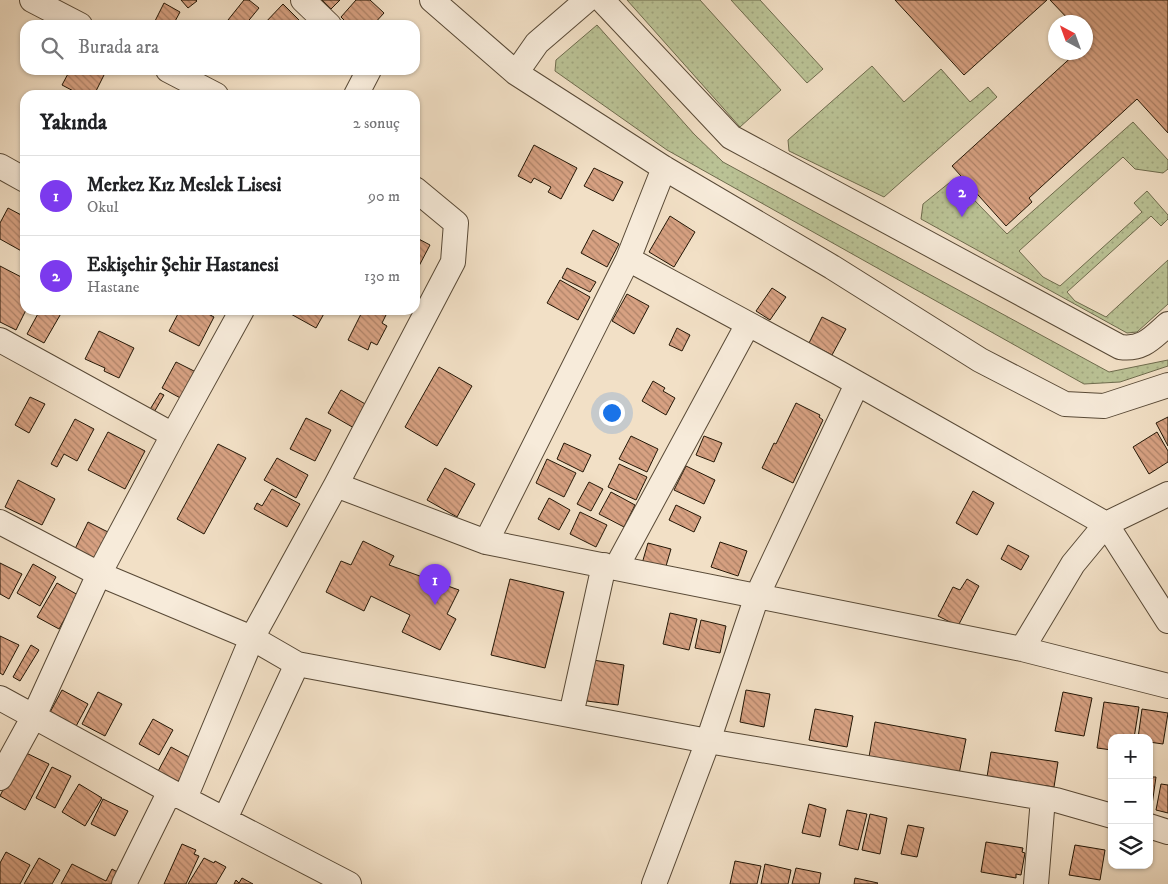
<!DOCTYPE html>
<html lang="tr">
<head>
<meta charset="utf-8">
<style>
	body { margin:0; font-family:"IM FELL DW Pica",serif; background:#f6f6f6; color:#202124 }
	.controls { position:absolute; right:15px; bottom:15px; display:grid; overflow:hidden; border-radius:10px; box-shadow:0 1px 4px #0004 }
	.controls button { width:45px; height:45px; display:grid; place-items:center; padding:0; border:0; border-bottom:1px solid #e0e0e0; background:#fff; color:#202124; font:25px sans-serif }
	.compass { position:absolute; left:1048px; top:15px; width:45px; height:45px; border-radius:50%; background:#fff; box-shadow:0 1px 4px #0004; rotate:319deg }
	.you { position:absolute; left:611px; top:412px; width:18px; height:18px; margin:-12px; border:4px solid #fff; border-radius:50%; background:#1a73e8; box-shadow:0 0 0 8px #1a73e833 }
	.badge { display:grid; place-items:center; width:32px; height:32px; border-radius:50%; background:#7c3aed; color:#fff; font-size:16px; font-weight:700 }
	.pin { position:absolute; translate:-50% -41px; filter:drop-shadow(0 1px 2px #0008) }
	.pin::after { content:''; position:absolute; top:26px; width:18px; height:15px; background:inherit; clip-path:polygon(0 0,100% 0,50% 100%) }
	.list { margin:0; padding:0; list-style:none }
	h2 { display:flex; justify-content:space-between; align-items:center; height:65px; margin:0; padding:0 20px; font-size:21px }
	h2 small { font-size:16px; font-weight:400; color:#757577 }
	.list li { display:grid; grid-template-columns:32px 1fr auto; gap:15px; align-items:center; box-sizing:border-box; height:80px; padding:0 20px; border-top:1px solid #e0e0e0 }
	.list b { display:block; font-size:19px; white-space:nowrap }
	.list p { margin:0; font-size:16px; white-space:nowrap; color:#757577 }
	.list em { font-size:16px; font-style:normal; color:#757577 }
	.icon { flex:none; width:28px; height:28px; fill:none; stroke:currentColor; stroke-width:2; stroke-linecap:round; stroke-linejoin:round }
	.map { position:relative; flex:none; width:1168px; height:884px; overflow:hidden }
	.search { position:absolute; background:#fff; box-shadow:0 1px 4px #0004; left:20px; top:20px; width:400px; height:55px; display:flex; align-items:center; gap:12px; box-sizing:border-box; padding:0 18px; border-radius:15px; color:#757577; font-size:19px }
	.panel { position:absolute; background:#fff; box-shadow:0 1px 4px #0004; left:20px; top:90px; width:400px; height:225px; border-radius:15px }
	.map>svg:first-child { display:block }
	.grass { fill:url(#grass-dots); stroke:#6f6c4e }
	.building { fill:url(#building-back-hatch); stroke:#241706 }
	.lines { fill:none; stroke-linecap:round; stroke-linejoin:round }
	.minor-casing { stroke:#584936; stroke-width:26 }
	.minor { stroke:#f7ebda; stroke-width:24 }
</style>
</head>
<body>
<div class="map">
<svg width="1168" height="884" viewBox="0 0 1168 884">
	<defs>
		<pattern id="grass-dots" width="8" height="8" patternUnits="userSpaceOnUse" patternTransform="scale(1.25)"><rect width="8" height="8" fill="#bac295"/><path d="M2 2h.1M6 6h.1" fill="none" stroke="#a0a67f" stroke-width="1.8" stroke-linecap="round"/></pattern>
		<pattern id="building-back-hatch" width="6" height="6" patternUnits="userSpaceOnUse" patternTransform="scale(1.25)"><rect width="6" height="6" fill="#d7a182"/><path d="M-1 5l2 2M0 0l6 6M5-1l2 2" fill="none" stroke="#ae8268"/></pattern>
	</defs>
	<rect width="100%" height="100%" fill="#f2e0c6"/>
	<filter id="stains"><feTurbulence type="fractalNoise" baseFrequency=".004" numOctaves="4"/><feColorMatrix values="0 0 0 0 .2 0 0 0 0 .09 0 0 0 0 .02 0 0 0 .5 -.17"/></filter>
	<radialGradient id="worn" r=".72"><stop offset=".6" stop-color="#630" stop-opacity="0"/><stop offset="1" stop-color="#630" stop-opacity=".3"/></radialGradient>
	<path class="grass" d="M627,0H700L781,90L740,127Z
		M731,0H760L823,69L807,83Z
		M597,25L694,134L723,162L1109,372L1168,360V366L1120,382L1084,384L667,150L555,71L556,60Z
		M872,66L904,102L941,69L970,102L988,87L997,97L884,197L789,151L788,140Z
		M1133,122L1168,160V169L1163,173L1135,169L1123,157L1019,251L1043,277L1060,286L1142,212L1134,203L1147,191L1168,215V219L1161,226L1151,216L1067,292L1075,301L1106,317L1168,260V304L1137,332L1127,333L921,219L923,204L954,179L1007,234Z"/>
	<path class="building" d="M181,0H196L197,1L188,8Z
		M244,0H249L259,8L245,25H224Z
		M322,0H340L331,9Z
		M356,0H370L384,13L373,25H349L341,17Z
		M895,0H1047L964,75Z
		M1050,0H1168V133L1137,99L1029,198L1032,202L1006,226L952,166L1077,52H1086V45L1089,42L1086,39V22H1071Z
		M164,3L180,12L173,25H153Z
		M283,4L302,23L300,25H263Z
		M70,70H104L106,71L94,95H81L62,85Z
		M534,145L577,168L561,199L548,192L551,187L534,178L531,183L518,176Z
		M594,168L623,182L613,201L584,186Z
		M8,208L25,217V253L0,239V223Z
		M670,216L695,232L674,267L649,252Z
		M593,230L619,244L607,267L581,253Z
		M415,237L430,245L419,266L415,264Z
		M0,266L25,279V310H26L16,330L0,322Z
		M567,268L596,282L590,292L562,278Z
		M560,280L590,297L578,320L547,303Z
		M772,288L786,297L770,320L756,311Z
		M627,294L649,306L634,334L612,321Z
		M40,310H63L44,343L27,334Z
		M180,310H201L214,317L199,346L169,331Z
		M291,310H326L316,328L289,313Z
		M363,310H376L386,315L382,323L387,326L377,345L371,342L368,350L348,340Z
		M822,317L846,329L832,355L809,343Z
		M677,328L690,335L682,351L669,345Z
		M99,331L134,348L119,378L104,371L105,368L85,359Z
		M176,362L198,373L184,400L162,388Z
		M439,367L472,386L437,446L405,427Z
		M653,381L665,388L663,391L675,398L666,415L642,401Z
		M341,390L367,405L354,428L328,413Z
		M160,393L164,395L153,414L149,411Z
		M30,397L45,404L29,433L15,425Z
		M796,403L820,415L819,417L823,420L793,483L762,468L774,443L776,444Z
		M1168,417V446L1156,423Z
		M306,418L331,430L315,461L290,449Z
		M75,419L94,429L77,461L64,454L57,467L51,464Z
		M108,432L145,451L125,489L88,470Z
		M1157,432L1168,451V462L1149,474L1133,447Z
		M631,436L658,449L647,472L619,459Z
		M704,436L722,443L714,462L696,455Z
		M564,443L591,455L583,472L557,459Z
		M218,444L246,458L204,534L177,519Z
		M277,458L308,475L296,498L264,480Z
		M547,459L576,473L564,497L536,483Z
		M619,464L647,477L636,500L608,487Z
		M686,466L715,480L704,504L674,490Z
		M445,468L475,484L457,517L427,500Z
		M18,480L55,499L42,525L5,507Z
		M589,482L603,489L591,511L577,504Z
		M272,489L300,504L287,527L254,509L257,503L262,506Z
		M973,491L994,503L977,535L956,523Z
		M611,492L635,505L624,527L599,514Z
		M549,498L570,510L559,530L538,519Z
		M676,505L701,517L694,532L669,520Z
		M580,512L607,525L596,547L570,534Z
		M88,522L108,532L94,559L75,549Z
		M363,541L394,556L389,565L459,590L447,614L456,619L440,650L402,632L410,615L371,596L364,611L326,592L341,561L351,565Z
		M720,542L747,551L738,576L711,567Z
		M648,543L671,549L664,573L641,567Z
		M1008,545L1029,556L1021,570L1001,559Z
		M0,563L22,574L9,599L0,594Z
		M33,564L56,577L40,606L17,593Z
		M510,579L564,592L545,668L491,655Z
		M967,579L979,586L958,626L938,616L953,587L960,590Z
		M57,583L78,595L59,629L37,617Z
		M670,613L697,619L689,650L663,644Z
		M701,620L726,626L720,653L695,648Z
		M0,636L19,645L3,675L0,673Z
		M31,645L39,650L20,681L13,677Z
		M593,660L624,665L618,705L579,700Z
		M62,690L88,704L74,730L48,716Z
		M746,690L770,694L764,727L740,722Z
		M98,692L122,704L105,736L82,724Z
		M1063,692L1092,698L1084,736L1055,731Z
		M1104,702L1139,707L1134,738H1112V750L1097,748Z
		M815,709L853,716L847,747L809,740Z
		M1142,709L1168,713L1163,744L1149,742V738H1138Z
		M153,719L173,730L159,755L139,744Z
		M875,722L966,739L959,774L869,757Z
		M171,747L193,759L179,787L156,775Z
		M22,751L49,764L25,810L0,796Z
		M991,752L1058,762L1054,787L987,777Z
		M52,767L71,776L55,808L36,798Z
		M1149,777H1156L1152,805H1149Z
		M79,784L102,798L85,826L62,812Z
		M1161,784L1168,785V813L1156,810Z
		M103,799L128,811L115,836L91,824Z
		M809,804L826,809L820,837L802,833Z
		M847,810L867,814L858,850L839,845Z
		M870,814L887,818L880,854L862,850Z
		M908,825L924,828L917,857L901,854Z
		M986,842L1023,848L1022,852L1025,853L1021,875L1016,874V878L981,872Z
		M182,844L196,850L194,854L199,856L186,884H164Z
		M1075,845L1105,850L1100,880L1069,875Z
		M6,852L30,865L20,884H0V863Z
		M39,858L60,870L52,884H24Z
		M204,858L214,863L215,861L226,867L216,884H188Z
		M735,861L761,866L757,884H730Z
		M72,864L106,881L112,869L121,874L113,884H61Z
		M765,864L791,870L788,884H761Z
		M796,868L821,873L819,884H792Z
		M242,878L253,884H234L236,880L239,883Z
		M855,878L878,883L877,884H854Z"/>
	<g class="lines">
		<defs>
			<path id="minor" d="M32,0L80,25
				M303,0L329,25
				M432,0L516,73L664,168L832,267L980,360L1065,404L1104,406L1168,385
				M602,0L731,137L1120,347C1143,350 1152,338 1168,324
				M168,70L216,95
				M516,73L537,43L587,0
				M356,95L369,70
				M0,166L25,180
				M628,259L664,168
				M0,340L173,435
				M336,485L486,542L628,259L839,373L1106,524L1168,494
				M0,522L99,574L252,638L336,485L453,262L456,223L415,189
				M486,542L1022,649L1168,686
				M616,568L748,324
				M1022,649L1073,564L1106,524L1168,621
				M0,698L170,791L349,884
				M571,715L604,565
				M0,778L34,716L99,574L173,435L242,310
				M185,798L252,638L297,664L708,741L1056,800L1112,816
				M225,819L297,664
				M1149,826L1168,832
				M124,884L170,791
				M654,884L708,741L757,596L857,384
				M1036,884L1043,798"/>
		</defs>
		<use href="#minor" class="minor-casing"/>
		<use href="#minor" class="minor"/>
	</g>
	<rect width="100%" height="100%" filter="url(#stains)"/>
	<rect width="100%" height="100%" fill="url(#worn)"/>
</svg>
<div class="controls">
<button>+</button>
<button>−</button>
<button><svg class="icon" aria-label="layers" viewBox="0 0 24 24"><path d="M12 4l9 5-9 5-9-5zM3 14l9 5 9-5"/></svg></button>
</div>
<svg class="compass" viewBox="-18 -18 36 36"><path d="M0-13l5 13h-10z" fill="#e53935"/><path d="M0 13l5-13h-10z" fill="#757577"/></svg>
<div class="you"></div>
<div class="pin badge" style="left:435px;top:605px">1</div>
<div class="pin badge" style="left:962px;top:217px">2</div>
<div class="search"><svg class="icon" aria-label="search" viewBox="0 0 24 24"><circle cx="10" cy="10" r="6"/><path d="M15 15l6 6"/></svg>Burada ara</div>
<section class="panel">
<h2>Yakında<small>2 sonuç</small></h2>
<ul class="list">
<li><span class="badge">1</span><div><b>Merkez Kız Meslek Lisesi</b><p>Okul</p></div><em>90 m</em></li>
<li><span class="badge">2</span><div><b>Eskişehir Şehir Hastanesi</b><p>Hastane</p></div><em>130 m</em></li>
</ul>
</section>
</div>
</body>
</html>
